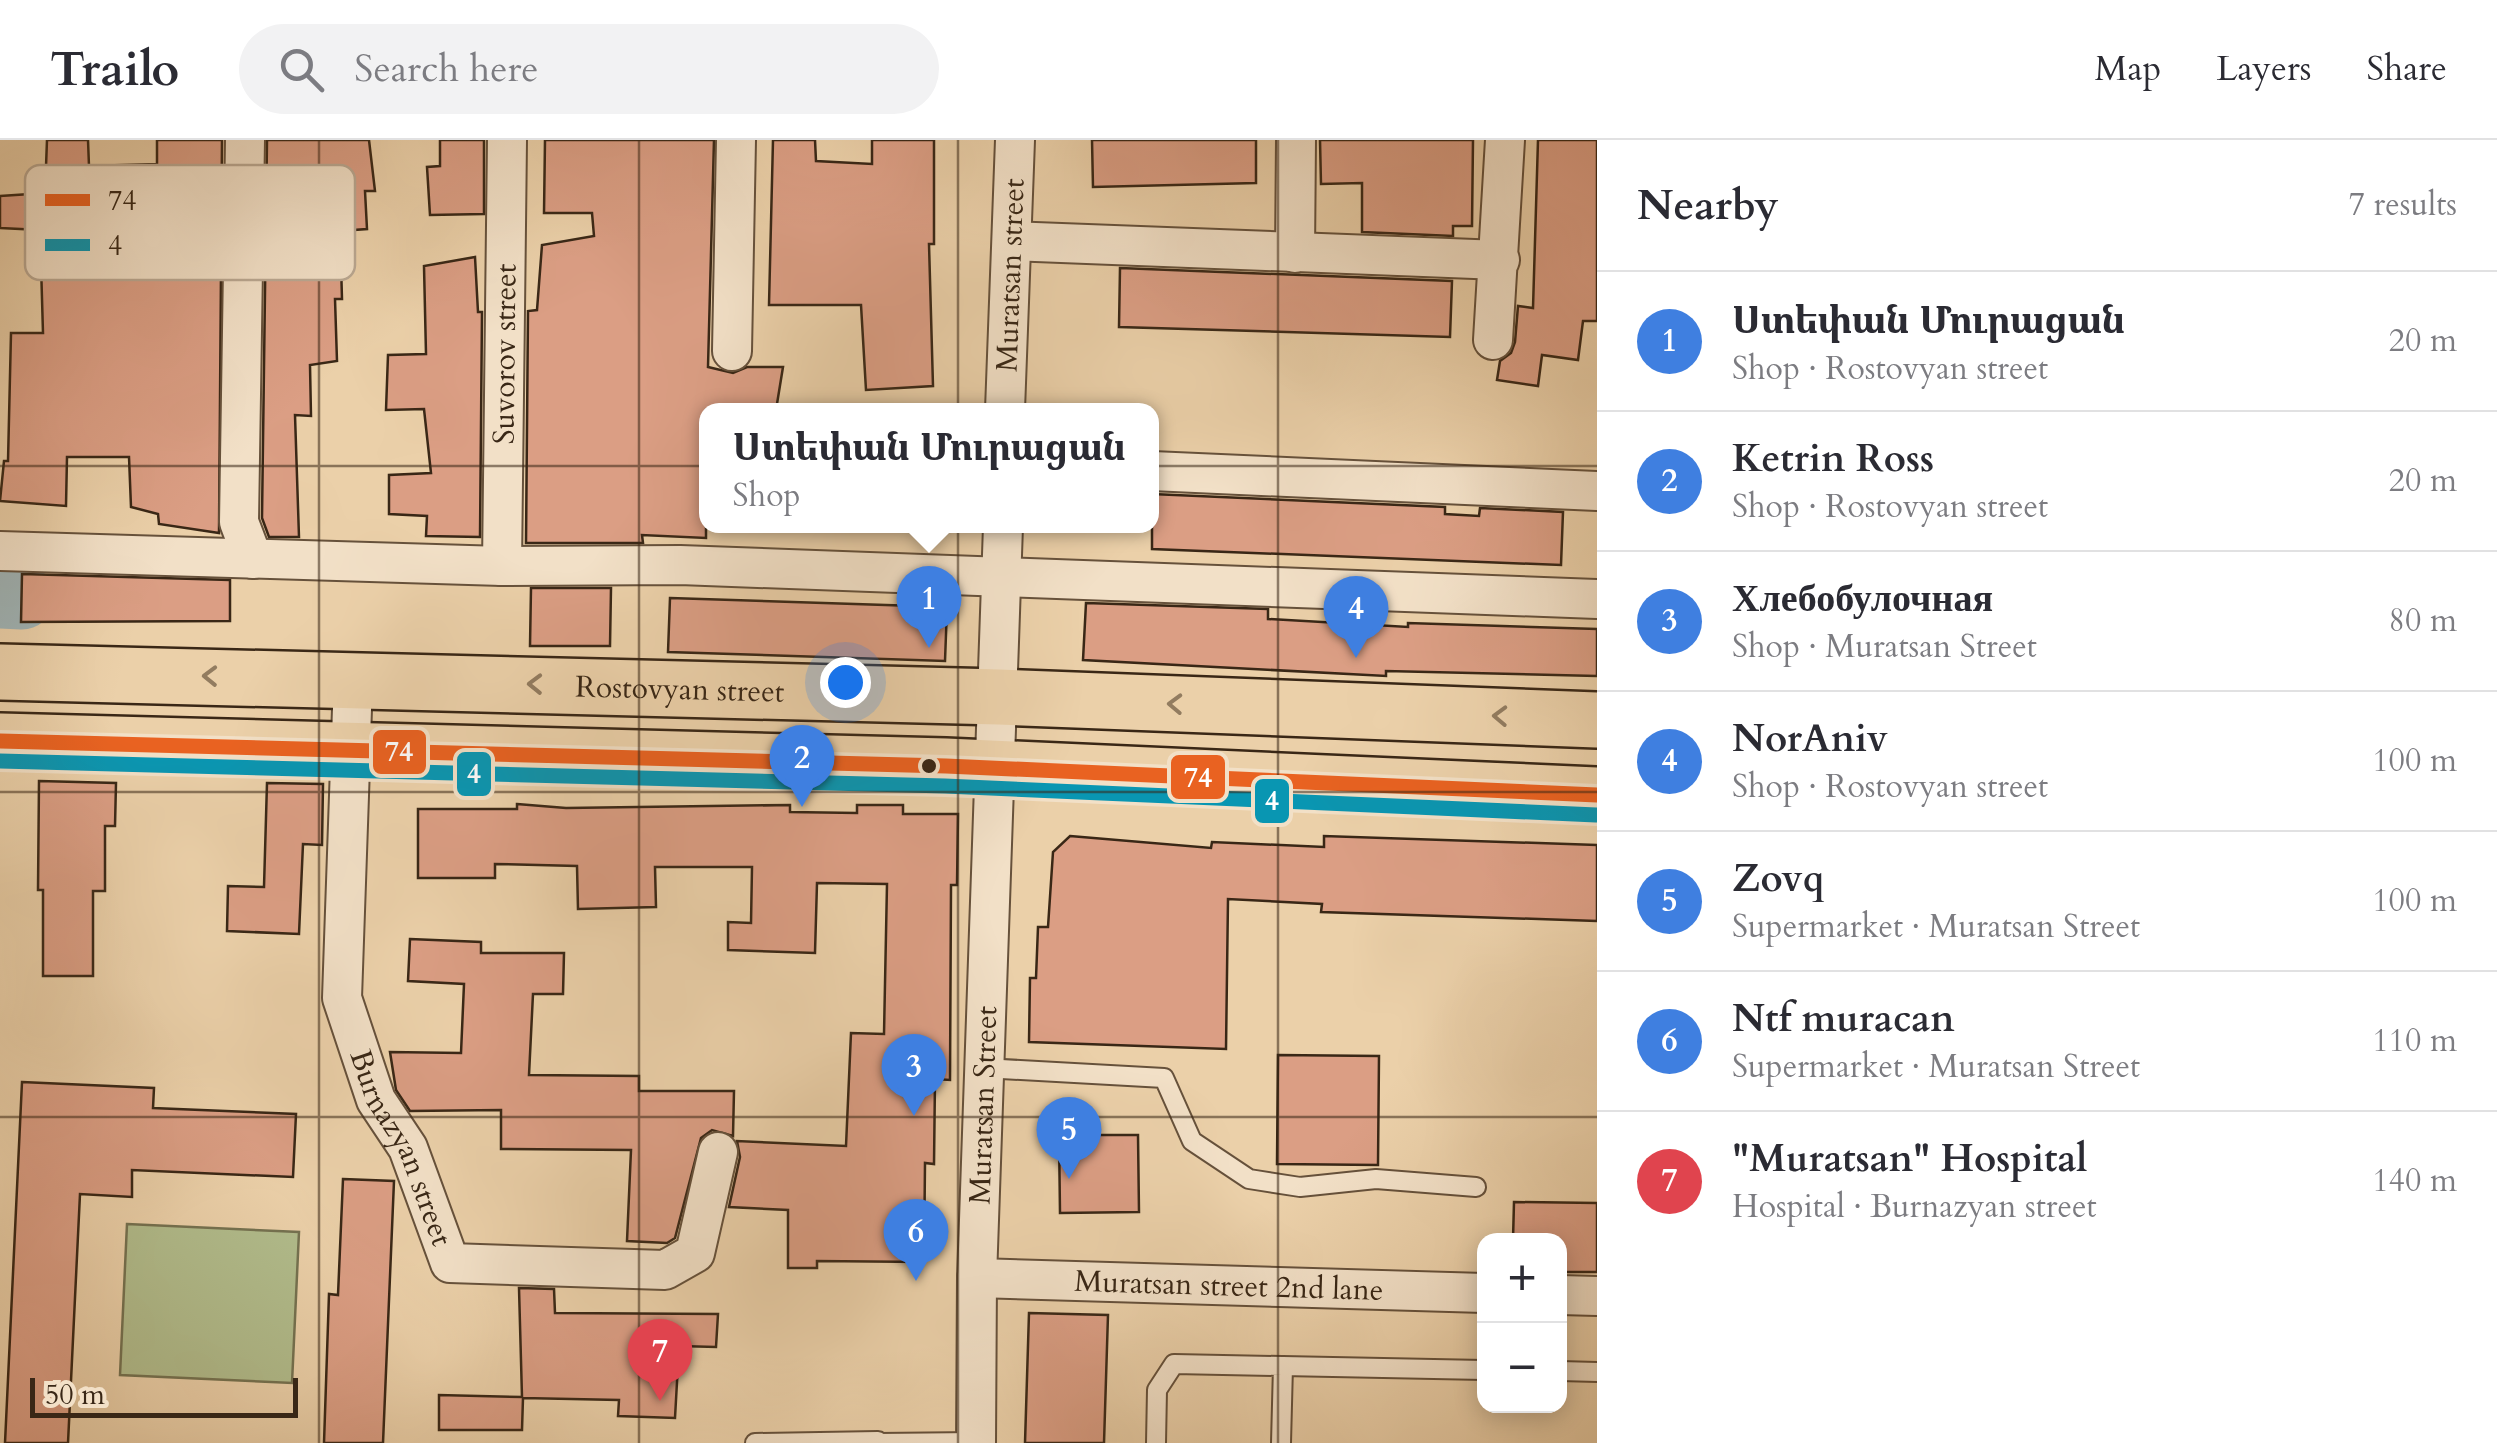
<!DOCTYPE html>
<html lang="en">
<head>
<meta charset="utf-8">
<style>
	body { margin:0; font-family:Cardo,"Noto Serif Armenian",serif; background:#f2f2f3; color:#2b2b33 }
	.controls { position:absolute; right:30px; bottom:30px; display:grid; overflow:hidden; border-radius:20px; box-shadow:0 5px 25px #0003 }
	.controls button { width:90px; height:90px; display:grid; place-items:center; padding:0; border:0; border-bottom:2px solid #e1e1e2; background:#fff; color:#2b2b33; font:50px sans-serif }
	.scale { position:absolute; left:30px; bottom:25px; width:268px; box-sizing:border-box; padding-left:10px; border:5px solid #392716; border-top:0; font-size:28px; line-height:35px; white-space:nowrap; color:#392716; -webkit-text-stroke:8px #f2e0c7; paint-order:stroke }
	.you { position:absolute; left:845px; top:542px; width:35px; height:35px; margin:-25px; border:8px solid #fff; border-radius:50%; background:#1a73e8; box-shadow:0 0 0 15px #1a73e833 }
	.badge { display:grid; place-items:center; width:65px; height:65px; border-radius:50%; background:#0b8043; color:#fff; font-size:32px; font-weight:700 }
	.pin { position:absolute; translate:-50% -82px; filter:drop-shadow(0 2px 5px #0008) }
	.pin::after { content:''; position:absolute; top:52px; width:35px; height:30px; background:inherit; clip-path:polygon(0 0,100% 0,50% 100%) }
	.popup { position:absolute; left:699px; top:263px; width:460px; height:130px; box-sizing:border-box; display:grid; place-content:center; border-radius:20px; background:#fff; filter:drop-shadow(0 2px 8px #0005); font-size:32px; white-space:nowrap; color:#7c7c81 }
	.popup b { font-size:38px; color:#2b2b33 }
	.popup::after { content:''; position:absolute; left:50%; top:100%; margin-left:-20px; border:20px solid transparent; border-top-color:#fff }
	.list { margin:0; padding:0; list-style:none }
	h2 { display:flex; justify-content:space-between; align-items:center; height:130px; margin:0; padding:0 40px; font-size:42px }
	h2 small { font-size:32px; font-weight:400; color:#7c7c81 }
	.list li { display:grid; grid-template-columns:65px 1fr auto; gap:30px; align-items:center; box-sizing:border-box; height:140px; padding:0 40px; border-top:2px solid #e1e1e2 }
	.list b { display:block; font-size:38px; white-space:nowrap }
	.list p { margin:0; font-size:32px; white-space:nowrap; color:#7c7c81 }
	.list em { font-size:32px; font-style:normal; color:#7c7c81 }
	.icon { flex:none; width:55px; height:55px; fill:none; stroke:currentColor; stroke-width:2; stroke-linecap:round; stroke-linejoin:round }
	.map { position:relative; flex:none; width:1597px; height:1303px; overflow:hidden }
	header { display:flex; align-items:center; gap:60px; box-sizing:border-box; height:140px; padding:0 50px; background:#fff; border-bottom:2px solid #e1e1e2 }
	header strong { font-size:48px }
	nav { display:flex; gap:55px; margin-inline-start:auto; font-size:35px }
	.search { width:700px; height:90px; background:#f2f2f3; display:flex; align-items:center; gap:25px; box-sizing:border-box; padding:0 35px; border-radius:55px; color:#7c7c81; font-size:38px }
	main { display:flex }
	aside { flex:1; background:#fff }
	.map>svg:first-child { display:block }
	.green { fill:#b1bc8c; stroke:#757251; stroke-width:2.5 }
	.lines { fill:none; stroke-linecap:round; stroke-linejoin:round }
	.river { stroke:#9fb3b5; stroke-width:65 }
	.building { fill:#db9e84; stroke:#392716; stroke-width:2.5 }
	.service-casing { stroke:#66513b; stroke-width:22 }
	.minor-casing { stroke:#66513b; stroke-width:42 }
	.primary-casing { stroke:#392716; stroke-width:60 }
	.service { stroke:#f2e0c7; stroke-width:18 }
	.minor { stroke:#f2e0c7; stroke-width:38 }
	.primary { stroke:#ebd0a9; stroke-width:55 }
	.bus-1-casing { stroke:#f2e0c7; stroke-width:22 }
	.bus-2-casing { stroke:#f2e0c7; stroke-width:22 }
	.bus-1 { stroke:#e96221; stroke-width:15 }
	.bus-2 { stroke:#0996b2; stroke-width:15 }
	.oneway { stroke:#927c60 }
	.grid { fill:none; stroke:#392716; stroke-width:2.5; stroke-opacity:0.55 }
	.bus-dot { fill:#392716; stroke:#f2e0c7; stroke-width:4 }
	.labels { text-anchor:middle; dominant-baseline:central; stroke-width:8; stroke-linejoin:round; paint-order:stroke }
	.street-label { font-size:30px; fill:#392716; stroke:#f2e0c7 }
	.key { fill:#f2e0c7; stroke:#baa892; stroke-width:2.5 }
	.key-label { font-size:28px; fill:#392716 }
	.line-badge { stroke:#f2e0c7; stroke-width:4 }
	.badge-label { font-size:28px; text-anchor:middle; font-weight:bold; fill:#fff }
</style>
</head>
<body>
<header>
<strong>Trailo</strong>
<div class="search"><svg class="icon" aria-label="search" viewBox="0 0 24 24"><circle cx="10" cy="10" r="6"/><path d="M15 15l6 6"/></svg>Search here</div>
<nav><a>Map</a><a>Layers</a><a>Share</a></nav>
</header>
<main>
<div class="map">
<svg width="1597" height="1303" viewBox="0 0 1597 1303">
	<rect width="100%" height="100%" fill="#ebd0a9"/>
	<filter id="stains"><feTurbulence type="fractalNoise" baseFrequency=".002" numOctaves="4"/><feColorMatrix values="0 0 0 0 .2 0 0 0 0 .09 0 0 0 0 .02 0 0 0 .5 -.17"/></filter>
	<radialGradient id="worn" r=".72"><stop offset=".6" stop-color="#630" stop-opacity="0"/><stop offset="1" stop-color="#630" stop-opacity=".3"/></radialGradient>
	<path class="green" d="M127,1084L299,1092L292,1243L120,1235Z"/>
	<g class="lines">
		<path class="river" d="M0,456L22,457"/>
	</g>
	<path class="building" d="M47,0H88L89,26L157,24V0H222L219,393L159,384L158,374L131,367L129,317H67L66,366L0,361L4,321H8L11,193H43L40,90L0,88V56L45,53Z
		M267,0H369L375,51H365L367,89L354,90L351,124H341L342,159H335L337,221L310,225L311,276L295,275L299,397H269L262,378Z
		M440,0H484V74L430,75L427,27L440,26Z
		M545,0H714L708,227L733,233L747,227H783L776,270H706V398L642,395L643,403H526L528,171L537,170L542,105L594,96L592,73H544Z
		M773,0H815L816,21L872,24V0H934V104H929L933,246L866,250L861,165H769Z
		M1092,0H1256V43L1093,47Z
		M1320,0H1473L1472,86H1453V96L1362,92V43L1321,44Z
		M1538,0H1597V181H1583L1578,220L1542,215L1538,246L1497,240L1500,221L1511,213L1515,202L1518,166L1533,168Z
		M475,117L478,172H482L480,397L426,396L427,376L389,374V335L431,333L424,269L386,270L388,215L426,214L424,126Z
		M1120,128L1452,141L1450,197L1119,187Z
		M1152,354L1445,367V374L1479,376L1480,368L1563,372L1561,425L1152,409Z
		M22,434L230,440V481L21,482Z
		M531,448H611L610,506H530Z
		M670,458L947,467L945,521L668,512Z
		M1086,463L1268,469V479L1408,487V483L1597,489V536L1386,531V536L1083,520Z
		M39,641L116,643L115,686H105V751H93V836H43V750H38Z
		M267,643L323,644L322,705L303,704L299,794L227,791L228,746L264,747Z
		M517,664L566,668L790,665V672L857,673V665H903V674H958L957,745H951L950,940L935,939L934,1024L925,1023L924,1122L817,1121V1128H788V1070L729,1067L740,1017L737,1001L846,1006L851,893L884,894L887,744L817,743L815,813L728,810V782L751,783L752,727H655L656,767L578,769L577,726L495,724V738H418V669H517Z
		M1070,696L1211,708L1212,702L1324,707V696L1597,705V781L1321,772L1322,764L1228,759L1226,909L1029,902L1030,838H1036L1038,787H1048L1053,712Z
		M410,799L481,802V813H564L563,854H533L529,935L639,936V951H734L733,996L712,990L701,998L675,1098L667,1103L627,1101L631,1010L501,1009V970L410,971L396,950L390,912L461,913L464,844L408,841Z
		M1278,915L1379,916L1378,1025L1277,1024Z
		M22,942L154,948L153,968L296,974L293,1037L132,1030V1057L80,1054L68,1303H5Z
		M1059,995H1138L1139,1072L1060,1073Z
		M343,1039L394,1041L383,1303H324L329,1154L338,1155Z
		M1514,1062L1597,1063V1132H1560V1100H1513Z
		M519,1148L554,1149L555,1173L718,1174L716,1207L679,1206L675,1278L618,1276L619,1260L523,1258L522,1290H439V1255L522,1257Z
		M1029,1173L1108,1175L1104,1303H1025Z"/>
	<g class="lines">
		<defs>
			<path id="service" d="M984,928L1164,938L1192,1001L1249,1039L1300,1047L1376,1039L1476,1047
				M1560,1231L1597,1232
				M755,1303L878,1301
				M878,1303L976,1302
				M1156,1303L1157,1250L1174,1224L1484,1230
				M1281,1303L1283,1226"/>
			<g id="minor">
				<path d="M245,0L239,382L253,419"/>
				<path d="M1012,101L1500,120"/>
				<path d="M1295,113L1296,0"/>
				<path d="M1493,200L1505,0"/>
				<path d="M732,211L736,0"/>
				<path id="s1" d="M1005,270L1015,0"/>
				<path d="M1152,331L1597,351"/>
				<path d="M0,411L502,426L680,425L1597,459"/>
				<path id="s2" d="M502,426L507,0"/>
				<path id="s3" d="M353,540L342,858L376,960L408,1008L450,1123L665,1130L695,1113L718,1012"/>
				<path id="s4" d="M977,1138L1484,1153"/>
				<path d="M1560,1155L1597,1156"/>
				<path id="s5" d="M976,1303L977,1138L1003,386"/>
			</g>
			<g id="primary">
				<path id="s6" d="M0,532L999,557L1597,580"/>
				<path d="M0,601L946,626L1597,655"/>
			</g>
		</defs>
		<use href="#service" class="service-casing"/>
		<use href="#minor" class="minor-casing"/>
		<use href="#primary" class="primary-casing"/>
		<use href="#service" class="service"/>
		<use href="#minor" class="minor"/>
		<use href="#primary" class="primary"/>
		<defs>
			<path id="bus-1" d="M0,601L946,626L1597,655"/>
			<path id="bus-2" d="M0,621L945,646L1596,675"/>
		</defs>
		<use href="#bus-1" class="bus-1-casing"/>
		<use href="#bus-2" class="bus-2-casing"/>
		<use href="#bus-1" class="bus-1"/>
		<use href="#bus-2" class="bus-2"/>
	</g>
	<defs><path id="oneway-chevron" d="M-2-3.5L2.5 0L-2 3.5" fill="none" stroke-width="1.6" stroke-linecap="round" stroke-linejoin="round" transform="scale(2.5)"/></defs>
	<g class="oneway">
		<use href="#oneway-chevron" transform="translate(210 536) rotate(-179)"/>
		<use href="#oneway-chevron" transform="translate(535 544) rotate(-179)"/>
		<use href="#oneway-chevron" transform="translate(1175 564) rotate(-178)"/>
		<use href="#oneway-chevron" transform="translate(1500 576) rotate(-178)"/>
	</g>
	<path class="grid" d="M319,0V1303M639,0V1303M958,0V1303M1278,0V1303M0,326H1597M0,652H1597M0,977H1597"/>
	<circle class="bus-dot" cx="929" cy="626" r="9"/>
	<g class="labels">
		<g class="street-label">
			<text stroke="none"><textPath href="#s1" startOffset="135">Muratsan street</textPath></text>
			<text stroke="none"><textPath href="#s2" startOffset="212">Suvorov street</textPath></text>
			<text stroke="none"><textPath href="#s6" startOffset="680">Rostovyan street</textPath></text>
			<text stroke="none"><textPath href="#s5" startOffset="338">Muratsan Street</textPath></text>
			<text stroke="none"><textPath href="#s3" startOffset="480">Burnazyan street</textPath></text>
			<text stroke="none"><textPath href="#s4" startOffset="252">Muratsan street 2nd lane</textPath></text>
		</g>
	</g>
	<rect x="25" y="25" width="330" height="115" rx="15" class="key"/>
	<rect x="45" y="54" width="45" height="12" fill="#e96221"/>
	<rect x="45" y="99" width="45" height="12" fill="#0996b2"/>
	<g class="key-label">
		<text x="108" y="70">74</text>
		<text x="108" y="115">4</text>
	</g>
	<g class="line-badge">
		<rect x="371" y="588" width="57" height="48" rx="10" fill="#e96221"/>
		<rect x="455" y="610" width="38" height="48" rx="10" fill="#0996b2"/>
		<rect x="1169" y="613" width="58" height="48" rx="10" fill="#e96221"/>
		<rect x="1253" y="637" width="38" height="48" rx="10" fill="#0996b2"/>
	</g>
	<g class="badge-label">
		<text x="399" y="621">74</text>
		<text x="474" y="643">4</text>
		<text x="1198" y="647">74</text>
		<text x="1272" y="670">4</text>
	</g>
	<rect width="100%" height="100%" filter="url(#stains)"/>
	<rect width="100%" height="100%" fill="url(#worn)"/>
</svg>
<div class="controls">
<button>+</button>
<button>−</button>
</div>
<div class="scale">50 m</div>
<div class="you"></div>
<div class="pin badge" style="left:929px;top:508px;background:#3f7fe0">1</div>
<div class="popup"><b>Ստեփան Մուրացան</b>Shop</div>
<div class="pin badge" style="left:802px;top:667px;background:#3f7fe0">2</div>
<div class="pin badge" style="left:914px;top:976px;background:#3f7fe0">3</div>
<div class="pin badge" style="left:1356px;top:518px;background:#3f7fe0">4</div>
<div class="pin badge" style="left:1069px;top:1039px;background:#3f7fe0">5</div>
<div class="pin badge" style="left:916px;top:1141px;background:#3f7fe0">6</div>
<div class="pin badge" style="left:660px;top:1261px;background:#e0444e">7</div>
</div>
<aside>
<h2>Nearby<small>7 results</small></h2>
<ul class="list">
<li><span class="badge" style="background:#3f7fe0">1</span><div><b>Ստեփան Մուրացան</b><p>Shop · Rostovyan street</p></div><em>20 m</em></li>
<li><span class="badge" style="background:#3f7fe0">2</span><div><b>Ketrin Ross</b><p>Shop · Rostovyan street</p></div><em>20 m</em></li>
<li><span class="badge" style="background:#3f7fe0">3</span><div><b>Хлебобулочная</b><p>Shop · Muratsan Street</p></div><em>80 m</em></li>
<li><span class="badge" style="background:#3f7fe0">4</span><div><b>NorAniv</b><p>Shop · Rostovyan street</p></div><em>100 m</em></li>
<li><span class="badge" style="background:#3f7fe0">5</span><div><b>Zovq</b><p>Supermarket · Muratsan Street</p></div><em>100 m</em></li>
<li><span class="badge" style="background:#3f7fe0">6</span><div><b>Ntf muracan</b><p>Supermarket · Muratsan Street</p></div><em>110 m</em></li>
<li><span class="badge" style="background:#e0444e">7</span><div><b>&quot;Muratsan&quot; Hospital</b><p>Hospital · Burnazyan street</p></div><em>140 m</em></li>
</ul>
</aside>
</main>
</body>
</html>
